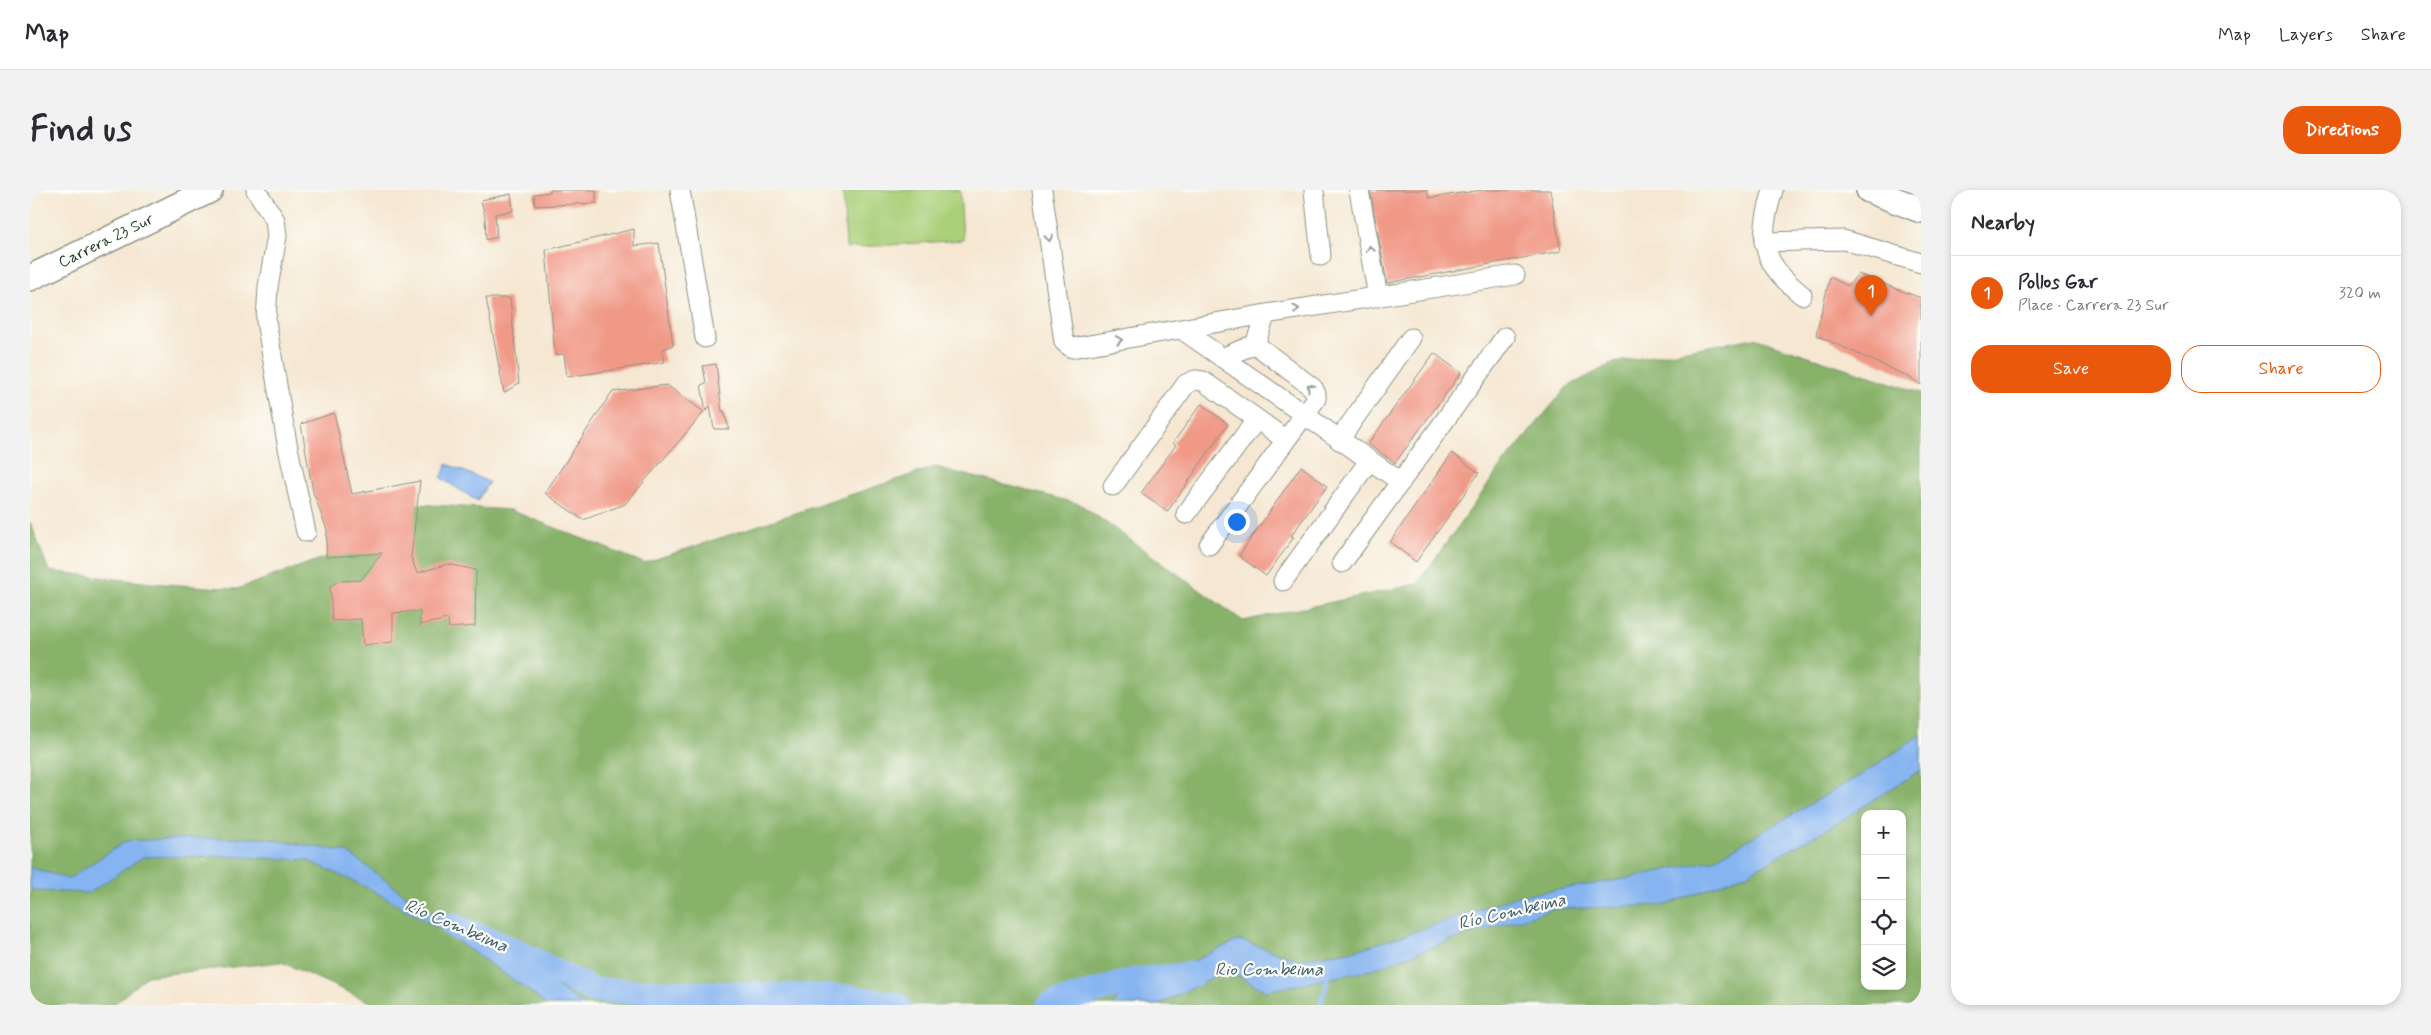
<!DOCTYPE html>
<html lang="en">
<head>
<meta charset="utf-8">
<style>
	body { margin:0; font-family:Mynerve,sans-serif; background:#f2f2f3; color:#2b2b33 }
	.controls { position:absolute; right:15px; bottom:15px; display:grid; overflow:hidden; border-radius:10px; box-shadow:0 2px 8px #0003 }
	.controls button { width:45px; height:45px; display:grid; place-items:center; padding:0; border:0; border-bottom:1px solid #e1e1e2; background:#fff; color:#2b2b33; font:25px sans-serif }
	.you { position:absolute; left:1206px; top:331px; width:18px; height:18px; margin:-12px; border:4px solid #fff; border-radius:50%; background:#1a73e8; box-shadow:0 0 0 8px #1a73e833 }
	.badge { display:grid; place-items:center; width:32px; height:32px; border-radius:50%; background:#ea580c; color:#fff; font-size:16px; font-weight:700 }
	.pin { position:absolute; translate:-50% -41px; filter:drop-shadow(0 1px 2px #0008) }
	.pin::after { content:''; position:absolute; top:26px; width:18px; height:15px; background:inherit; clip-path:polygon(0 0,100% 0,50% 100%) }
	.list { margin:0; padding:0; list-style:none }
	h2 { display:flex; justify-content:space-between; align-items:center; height:65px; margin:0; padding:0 20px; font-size:21px }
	h2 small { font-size:16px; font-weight:400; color:#7c7c81 }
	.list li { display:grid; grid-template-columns:32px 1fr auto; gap:15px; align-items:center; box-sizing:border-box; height:75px; padding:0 20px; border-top:1px solid #e1e1e2 }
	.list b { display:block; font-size:19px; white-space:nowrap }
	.list p { margin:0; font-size:16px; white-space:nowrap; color:#7c7c81 }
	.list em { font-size:16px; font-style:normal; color:#7c7c81 }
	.actions { display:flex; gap:10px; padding:15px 20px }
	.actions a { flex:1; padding:11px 0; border:1px solid #ea580c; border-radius:20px; text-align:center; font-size:18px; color:#ea580c }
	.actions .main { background:#ea580c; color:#fff }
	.icon { flex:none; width:28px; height:28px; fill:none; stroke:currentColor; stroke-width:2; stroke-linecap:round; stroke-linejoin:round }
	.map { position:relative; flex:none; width:1891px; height:815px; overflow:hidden; border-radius:20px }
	header { display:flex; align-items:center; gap:30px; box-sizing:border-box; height:70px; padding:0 25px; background:#fff; border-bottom:1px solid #e1e1e2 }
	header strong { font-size:24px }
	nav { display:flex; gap:28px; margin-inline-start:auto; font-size:18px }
	.intro { display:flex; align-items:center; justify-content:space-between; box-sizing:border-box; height:120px; padding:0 30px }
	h1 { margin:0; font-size:35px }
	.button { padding:12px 22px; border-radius:20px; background:#ea580c; color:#fff; font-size:18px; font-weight:700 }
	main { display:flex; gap:30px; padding:0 30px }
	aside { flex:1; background:#fff; border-radius:20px; box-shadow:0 2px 8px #0003 }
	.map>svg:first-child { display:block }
	.green { fill:#abd07a; stroke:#658657 }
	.forest { fill:#88b26a; stroke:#54784f; fill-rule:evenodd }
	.water { fill:#85b4f0; stroke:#527892 }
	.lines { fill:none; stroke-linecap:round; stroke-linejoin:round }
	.stream { stroke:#85b4f0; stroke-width:4.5 }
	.river { stroke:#85b4f0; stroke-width:25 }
	.building { fill:#f19987 }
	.minor-casing { stroke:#8a9282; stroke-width:21 }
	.major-casing { stroke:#8a9282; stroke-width:28 }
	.minor { stroke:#fff; stroke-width:19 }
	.major { stroke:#fff; stroke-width:25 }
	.oneway { stroke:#8f9e9a }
	.labels { text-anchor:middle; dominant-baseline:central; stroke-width:4.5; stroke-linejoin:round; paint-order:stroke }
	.street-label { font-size:16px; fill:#1f3d34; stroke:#fdfcf7 }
	.water-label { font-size:18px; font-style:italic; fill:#3e616c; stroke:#fdfcf7 }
</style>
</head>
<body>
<header>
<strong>Map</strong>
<nav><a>Map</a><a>Layers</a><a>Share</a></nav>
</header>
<div class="intro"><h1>Find us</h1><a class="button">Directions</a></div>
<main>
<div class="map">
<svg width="1891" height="815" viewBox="0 0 1891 815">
	<rect width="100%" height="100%" fill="#fdfcf7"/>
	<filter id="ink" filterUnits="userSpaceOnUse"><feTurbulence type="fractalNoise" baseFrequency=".02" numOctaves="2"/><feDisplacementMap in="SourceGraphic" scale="10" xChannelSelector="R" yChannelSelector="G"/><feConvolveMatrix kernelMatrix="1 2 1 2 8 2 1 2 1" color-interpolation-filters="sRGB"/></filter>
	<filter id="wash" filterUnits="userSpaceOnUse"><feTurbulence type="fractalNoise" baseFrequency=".0096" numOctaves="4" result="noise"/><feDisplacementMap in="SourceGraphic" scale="20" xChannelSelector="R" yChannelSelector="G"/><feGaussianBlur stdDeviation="1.12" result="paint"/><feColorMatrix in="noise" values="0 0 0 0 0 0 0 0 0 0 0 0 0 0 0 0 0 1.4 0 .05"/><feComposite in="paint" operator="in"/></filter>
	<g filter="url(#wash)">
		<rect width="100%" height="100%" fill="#f5e7d1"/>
		<path class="green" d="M813,0H930L933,50L816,58Z"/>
		<path class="forest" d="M1724,148L1891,203V815H347L251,772L117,786L83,815H0V332L19,381L121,393L207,399L296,367L387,314L480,320L614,373L905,277L1050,314L1213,431L1387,394L1472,275L1537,197L1583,173ZM1835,624H1872V796H1835Z"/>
		<path class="water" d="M417,274L459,292L447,311L411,288Z
			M1891,545V580L1807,633L1719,683L1636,715L1524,719L1428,748L1337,781L1236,801L1197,780L1128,815H1082L1092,804L1209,750L1267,769L1326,760L1381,743L1488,706L1594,689L1683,670L1834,583Z
			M163,648H232L317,662L389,715L468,756L555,815H516L502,803L411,740L342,700L277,670L191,666L113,667L59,703L5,701L0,698V677L38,689L96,651Z"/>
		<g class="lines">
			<path class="stream" d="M1290,815L1299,785"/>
			<path class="river" d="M423,736L480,758L563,800L821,807L868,815
				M1019,815L1104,790L1163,784"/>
		</g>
		<g id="blocks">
			<path class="building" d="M520,0H566V13L505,16L504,4L520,2Z
				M1340,0H1397L1399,8L1452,0H1520L1531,61L1357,93Z
				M481,4L483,21L465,24L467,47L456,50L455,26L451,10Z
				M604,39V56L629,53L643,155L632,160L635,172L537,187L534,164L525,165L516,60Z
				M1828,84L1891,108V195L1879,187L1786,145L1800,87L1818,96Z
				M456,108H480L489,193L474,203Z
				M1404,163L1431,183L1365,273L1338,254Z
				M686,174L692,222L694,221L699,239H684L680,216L676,221L671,195L676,193L673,176Z
				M637,195L674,222L595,314L553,330L515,303L582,202Z
				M1171,214L1198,234L1137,322L1111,303L1146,255L1143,253Z
				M304,223L322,304L390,291L381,367L387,383L418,374L446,380L445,436L419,438L418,429L390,435V421L363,423V452L333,455L331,429L302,431L300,396L309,391L331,390L352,363L296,367L297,340L283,302L271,234Z
				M1422,263L1449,283L1386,372L1360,352Z
				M1271,276L1297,296L1261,346L1264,347L1236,386L1209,366Z"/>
		</g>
	</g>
	<g filter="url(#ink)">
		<use href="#blocks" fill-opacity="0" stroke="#8a9282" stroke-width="1"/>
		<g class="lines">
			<defs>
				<path id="minor" d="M226,0L245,30L247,46L238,97L236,131L257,253L276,342
					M650,0L675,148
					M1012,0L1034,152L1042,158L1236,124L1485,85
					M1284,0L1291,66
					M1329,0L1348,107
					M1743,0C1728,51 1730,71 1772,105
					M1734,52L1814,50L1891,73
					M1151,139L1371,292
					M1192,168L1225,154L1236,124
					M1309,250L1381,148
					M1083,296L1156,194L1165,190L1173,191L1227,229
					M1156,324L1227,229L1256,250
					M1179,355L1286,209V204L1283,198L1225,154
					M1312,373L1475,147
					M1253,391L1339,271"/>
				<path id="major" d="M1839,0L1891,20
					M0,88L180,0"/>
			</defs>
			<use href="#minor" class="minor-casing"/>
			<use href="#major" class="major-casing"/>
			<use href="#minor" class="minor"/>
			<use href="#major" class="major"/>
		</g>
		<defs><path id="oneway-chevron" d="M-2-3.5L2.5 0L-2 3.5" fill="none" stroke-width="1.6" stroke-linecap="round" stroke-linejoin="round" transform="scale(1.25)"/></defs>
		<g class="oneway">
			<use href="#oneway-chevron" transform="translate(1019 48) rotate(82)"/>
			<use href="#oneway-chevron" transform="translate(1340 59) rotate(-100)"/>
			<use href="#oneway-chevron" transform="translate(1266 119) rotate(-9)"/>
			<use href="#oneway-chevron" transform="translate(1089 150) rotate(-10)"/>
			<use href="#oneway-chevron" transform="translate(1280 197) rotate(-134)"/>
		</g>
	</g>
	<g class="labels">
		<g class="street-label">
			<text transform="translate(76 51) rotate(-26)">Carrera 23 Sur</text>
		</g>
		<g class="water-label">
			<text transform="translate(1482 722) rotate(-13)">Río Combeima</text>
			<text transform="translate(426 736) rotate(23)">Río Combeima</text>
			<text x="1239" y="780">Rio Combeima</text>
		</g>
	</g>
</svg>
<div class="controls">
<button>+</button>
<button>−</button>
<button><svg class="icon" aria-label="locate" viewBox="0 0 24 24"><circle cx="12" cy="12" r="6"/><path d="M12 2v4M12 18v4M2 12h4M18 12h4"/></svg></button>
<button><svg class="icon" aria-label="layers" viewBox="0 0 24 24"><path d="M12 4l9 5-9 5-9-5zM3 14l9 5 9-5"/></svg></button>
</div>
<div class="you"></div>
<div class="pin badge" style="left:1841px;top:126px">1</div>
</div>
<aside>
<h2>Nearby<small></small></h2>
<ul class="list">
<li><span class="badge">1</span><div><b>Pollos Gar</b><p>Place · Carrera 23 Sur</p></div><em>320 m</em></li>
</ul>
<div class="actions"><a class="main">Save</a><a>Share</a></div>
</aside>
</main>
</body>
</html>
